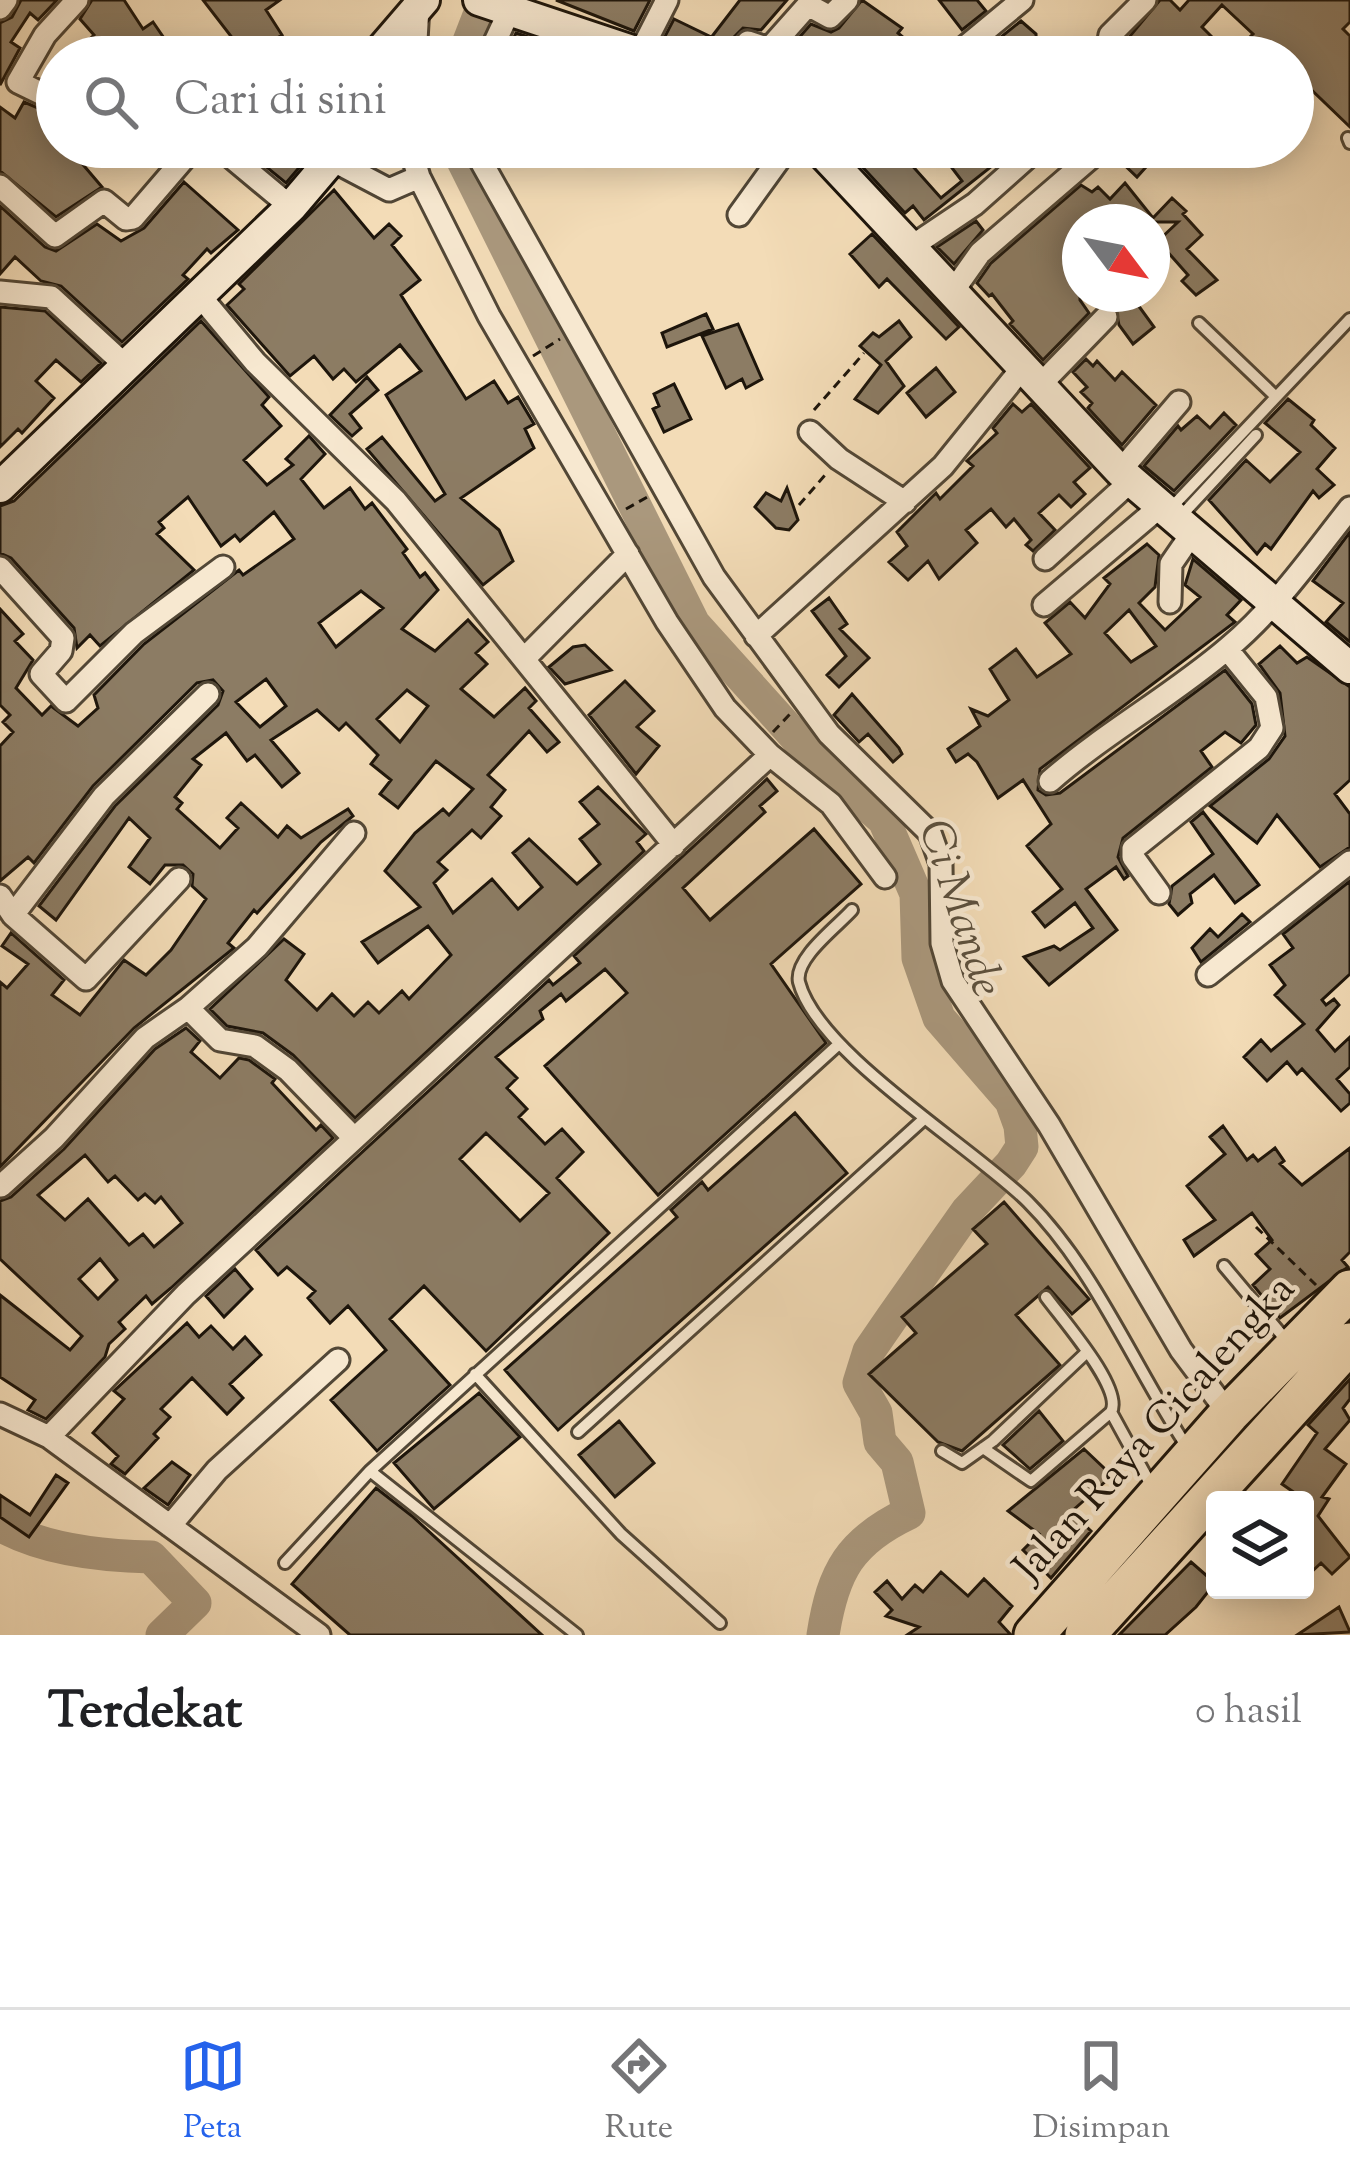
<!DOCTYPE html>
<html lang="id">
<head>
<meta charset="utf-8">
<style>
	body { margin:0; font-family:"Sorts Mill Goudy",serif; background:#f2f2f2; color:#202124 }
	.controls { position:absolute; right:36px; bottom:36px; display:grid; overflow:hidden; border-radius:12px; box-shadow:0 6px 30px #0003 }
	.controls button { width:108px; height:108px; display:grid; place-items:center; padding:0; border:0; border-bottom:3px solid #e0e0e0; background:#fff; color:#202124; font:60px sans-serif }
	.compass { position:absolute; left:1062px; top:204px; width:108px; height:108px; border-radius:50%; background:#fff; box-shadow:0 6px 30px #0003; rotate:122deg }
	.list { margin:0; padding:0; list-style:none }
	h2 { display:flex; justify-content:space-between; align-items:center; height:156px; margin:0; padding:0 48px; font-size:51px }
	h2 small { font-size:39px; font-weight:400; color:#757577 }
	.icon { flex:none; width:66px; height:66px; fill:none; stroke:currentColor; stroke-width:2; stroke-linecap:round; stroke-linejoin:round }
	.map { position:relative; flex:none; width:1350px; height:1635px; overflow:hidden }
	.search { position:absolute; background:#fff; box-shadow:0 6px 30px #0003; left:36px; right:36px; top:36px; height:132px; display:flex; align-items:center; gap:30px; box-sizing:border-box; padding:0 42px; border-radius:66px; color:#757577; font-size:45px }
	.sheet { height:372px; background:#fff }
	nav { display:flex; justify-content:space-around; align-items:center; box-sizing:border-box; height:168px; border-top:3px solid #e0e0e0; background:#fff; font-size:33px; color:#757577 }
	nav a { display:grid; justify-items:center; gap:6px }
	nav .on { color:#2563eb }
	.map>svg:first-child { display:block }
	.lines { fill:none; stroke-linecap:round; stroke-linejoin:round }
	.river { stroke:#aa987d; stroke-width:33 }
	.building { fill:#8c7c64; stroke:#1d150b; stroke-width:3; fill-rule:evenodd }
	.lane-casing { stroke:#524736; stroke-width:16 }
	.street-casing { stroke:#524736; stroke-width:27 }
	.secondary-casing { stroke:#1d150b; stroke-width:36 }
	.highway-casing { stroke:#1d150b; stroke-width:45 }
	.path { stroke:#1d150b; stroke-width:3; stroke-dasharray:9 6; stroke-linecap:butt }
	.lane { stroke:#f7e8d0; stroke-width:10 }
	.street { stroke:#f7e8d0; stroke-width:21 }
	.secondary { stroke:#f7e8d0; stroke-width:30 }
	.highway { stroke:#f3dcb7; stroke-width:39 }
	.labels { text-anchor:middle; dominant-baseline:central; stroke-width:9; stroke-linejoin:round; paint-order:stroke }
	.street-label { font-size:42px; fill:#1d150b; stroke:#f7e8d0 }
	.water-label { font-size:45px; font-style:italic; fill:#5c503e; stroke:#f7e8d0 }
</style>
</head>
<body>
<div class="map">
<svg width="1350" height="1635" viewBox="0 0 1350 1635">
	<rect width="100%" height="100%" fill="#f3dcb7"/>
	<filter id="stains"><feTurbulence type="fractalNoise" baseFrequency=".00167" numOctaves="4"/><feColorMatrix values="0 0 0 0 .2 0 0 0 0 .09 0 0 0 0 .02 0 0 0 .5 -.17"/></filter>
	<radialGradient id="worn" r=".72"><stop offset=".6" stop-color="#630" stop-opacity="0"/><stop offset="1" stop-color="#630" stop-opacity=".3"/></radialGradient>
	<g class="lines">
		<path class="river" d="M463,57L485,0
			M456,147L694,624L820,764L884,820L916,894L918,958L939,1018L1011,1101L1020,1126L1022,1147L1011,1164L967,1211L891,1319L869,1351L859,1383L876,1413L880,1442L897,1462L909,1513C850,1541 833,1571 823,1635
			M0,1525C43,1550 102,1556 151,1557L195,1603L162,1635"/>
	</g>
	<path class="building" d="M21,0H57L38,20L30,13L11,42L20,48L0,85V23L12,17Z
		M92,0H124L143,29L153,22L177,57H90L95,48L89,40L94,35L80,19Z
		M203,0H280L266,10L282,35L247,57Z
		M556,0H650L634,31Z
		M740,0H787L761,30L743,28L723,48L710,39Z
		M862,0L902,28L898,33L926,57H782L811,24L831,32L839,28Z
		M939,0H977L986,11L962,30Z
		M1160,0H1170L1180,10L1189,0H1350V22L1343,29L1350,36V127L1293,72V57H1157L1143,45L1137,52L1125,42ZM1222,5L1253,34L1230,55L1202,27Z
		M674,19L711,37L701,57L662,42Z
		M1021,21L1036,34L1037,57H984L981,53Z
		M516,33L541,41L564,57H505Z
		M24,102L57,116V147H68L102,187L56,217L0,171V107L15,118Z
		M242,147H283L303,163L286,183Z
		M844,147H926L908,161L941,198L962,181L936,147H1016L924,220L913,206L905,213Z
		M1126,147H1164L1137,177L1116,157Z
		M184,182L238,230L211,253L207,249L183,275L188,279L122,342L61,286L41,281L15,257L0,274V206L45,247L56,251L97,224L121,241L144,228Z
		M1125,183L1153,218L1172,198L1186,211L1183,214L1202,235L1187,249L1217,280L1196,295L1182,281L1188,275L1158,241L1178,222H1080V300L1089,313L1043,360L1010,324L1013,321L992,294L989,296L977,283L991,263L1081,185L1092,192L1098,187L1110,199Z
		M334,190L374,238L389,224L401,236L392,245L420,280L401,295L466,399L494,381L508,403L518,397L534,424L525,429L534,448L461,498L499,530L513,561L483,585L367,449L382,437L435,501L445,494L386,395L421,371L400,345L356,382L344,369L333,379L314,356L290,376L227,305L244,289L239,284Z
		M976,221L983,230L954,264L937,247Z
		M872,234L959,327L946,339L887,279L879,287L850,254Z
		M1130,294L1154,327L1133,344L1119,325L1115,305Z
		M0,307L45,311L101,363L81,382L56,360L36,381L54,398L22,433L18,429L0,447Z
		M706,314L713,329L667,347L662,333Z
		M201,321L269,397L262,405L281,426L244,460L267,485L293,465L286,459L309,436L325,454L301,479L324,508L350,488L365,509L372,503L407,549L403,553L420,577L425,573L438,590L402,629L435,651L468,620L488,642L476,653L487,664L461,689L494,717L525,688L536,701L529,708L559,742L547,752L529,731L488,775L505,790L491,807L501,816L481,838L472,830L438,862L447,870L434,883L453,913L492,879L518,909L542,887L513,853L529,839L577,884L600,864L580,839L599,824L580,802L598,787L646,834L637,842L644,851L355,1118L293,1055L263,1033L227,1026L210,1009L284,939L304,954L286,980L317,1010L332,994L354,1016L368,1002L379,1013L402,991L409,999L451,955L428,926L378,963L362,942L420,907L385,871L415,833L443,809L449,815L473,789L436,761L398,808L380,794L391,780L371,764L378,755L346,723L339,730L317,710L271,740L299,773L282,787L255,755L247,761L226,733L193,759L201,765L175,797L182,803L177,809L220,848L238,828L227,818L241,803L278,837L287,826L301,838L348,809L353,816L321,842L257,913L254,910L228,943L234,948L134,1028L0,1167V982L7,988L28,964L2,946L11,933L64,980L52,995L80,1015L124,960L146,975L171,950L206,899L192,886L193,874L183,865H165L150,884L129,867L150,838L129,818L56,920L39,906L115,806L218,705L223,691L213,680L197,683L93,786L34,863L28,857L0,881V746L13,732L3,722L10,715L0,705V609L23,634L15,641L33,660L16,688L42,715L51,706L78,726L98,708L94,695L144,644L239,570L243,575L294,539L274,512L240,541L235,535L221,546L188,497L159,522L164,528L157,534L194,570L100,646L90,635L77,648L74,628L11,558L0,553V506L14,501ZM361,591L383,608L336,647L319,623ZM266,679L286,706L260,727L236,702ZM407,690L428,706L400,742L377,719Z
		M899,321L911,337L886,361L904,386L878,413L855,399L881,365L860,346L873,333L879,337Z
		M738,324L762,379L746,388L742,379L726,388L702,336Z
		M1086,359L1093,366L1097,361L1115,380L1122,372L1156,405L1122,445L1088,408L1092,403L1081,392L1087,387L1073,372Z
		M936,368L955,392L926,417L907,393Z
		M367,377L378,390L350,414L361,428L352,436L330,415Z
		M674,384L691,419L664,432L653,409L659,406L654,394Z
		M1288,399L1314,420L1311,425L1335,448L1317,469L1334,485L1319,498L1313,491L1271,549L1265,544L1257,554L1209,500L1246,460L1270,482L1300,452L1265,423Z
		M1013,404L1022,412L1031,404L1090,468L1074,482L1085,494L1071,507L1059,495L1039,513L1055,530L1033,551L1026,545L1031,540L1014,519L1006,527L991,509L966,530L977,543L939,579L928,561L908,580L889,562L907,546L897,532L936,493L940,499L973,466L967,461L997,433L993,428Z
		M1224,413L1236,425L1174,491L1144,466L1178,426L1181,430L1197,416L1210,428Z
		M787,488L798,520L789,530L776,528L755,507L766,493L781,501Z
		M1350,532V642L1326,622L1343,603L1313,581Z
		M1147,544L1159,555L1155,587L1139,603L1165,630L1200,597L1185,585L1193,559L1241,600L1227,615L1235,622L1040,769L1038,790L1046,795L1060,793L1225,670L1252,704L1256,725L1241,743L1225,732L1201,751L1212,767L1123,838L1118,857L1128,876L1124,879L1116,867L1086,889L1117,930L1049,985L1024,957L1054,946L1060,950L1093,928L1075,903L1045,927L1033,912L1062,889L1027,846L1051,824L1023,780L998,798L977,762L968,754L956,762L948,749L980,726L971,709L988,716L1009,700L990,669L1016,649L1037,677L1071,654L1045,623L1070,602L1085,618L1110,584L1104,578ZM1129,610L1156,646L1131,662L1105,633Z
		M829,598L847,624L840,629L869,658L839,687L827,675L846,656L812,611Z
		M585,645L611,670L565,684L549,667L573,647Z
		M1280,646L1297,663L1307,657L1350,687V780L1335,794L1350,814V847L1320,867L1277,815L1257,843L1210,806L1269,759L1285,736L1280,693L1259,664Z
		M625,681L654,711L637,727L659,746L636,774L589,715Z
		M852,694L899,748L902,754L893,762L868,734L859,742L834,715Z
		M767,779L777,791L760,806L765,812L683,888L710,920L814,829L861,884L771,964L826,1043L658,1195L545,1066L627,993L605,969L566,1001L561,994L540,1011L543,1019L496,1057L517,1078L507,1088L527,1109L519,1117L545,1144L562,1129L583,1152L557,1178L609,1233L486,1351L424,1286L390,1319L450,1385L377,1451L331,1400L386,1350L348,1306L330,1323L308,1298L315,1291L287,1267L278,1275L256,1250L549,980L553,985L580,963L574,956ZM486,1133L549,1193L520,1221L460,1159Z
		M1203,812L1259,885L1235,903L1214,875L1190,894L1192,903L1178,915L1169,904L1172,886L1213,854L1191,822Z
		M1350,881V974L1322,1000L1326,1005L1334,999L1339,1005L1317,1030L1335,1051L1350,1037V1067L1337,1079L1350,1094V1103L1341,1111L1302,1069L1297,1074L1287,1062L1267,1081L1244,1057L1261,1040L1271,1051L1304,1024L1275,995L1285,985L1270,965L1293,948L1283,934Z
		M1242,914L1250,922L1201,962L1192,948L1210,929L1218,937Z
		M186,1028L200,1041L191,1052L220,1078L239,1058L249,1060L275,1079L272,1083L316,1130L321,1125L333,1138L171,1288L152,1304L146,1296L119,1322L125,1329L109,1344L105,1357L46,1419L28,1410L35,1400L0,1377V1295L70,1350L82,1336L0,1259V1201L11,1197L64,1149L155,1049ZM85,1155L108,1182L115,1176L138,1200L145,1194L155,1203L161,1197L182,1223L154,1247L143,1234L129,1245L88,1199L65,1220L38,1195ZM100,1259L117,1280L98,1299L79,1279Z
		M795,1113L847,1173L558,1430L505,1370L677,1217L671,1210L702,1182L708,1190Z
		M1223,1126L1247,1160L1253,1155L1258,1161L1275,1148L1284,1161L1280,1164L1302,1185L1350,1148V1252L1342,1260L1348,1267L1280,1318L1253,1285L1270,1269L1256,1254L1272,1240L1252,1213L1194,1256L1184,1240L1215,1220L1187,1186L1225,1154L1210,1137Z
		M1004,1202L1089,1299L1072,1314L1048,1287L1016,1315L1060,1365L962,1451L938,1442L869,1374L916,1333L902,1317L987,1244L973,1229Z
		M235,1269L252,1289L224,1317L206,1296Z
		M187,1323L199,1337L211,1326L233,1349L245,1337L261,1355L230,1384L243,1398L227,1414L192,1378L161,1409L170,1417L154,1434L158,1438L125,1474L111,1464L118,1456L93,1433L124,1399L114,1391Z
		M1350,1379V1399L1343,1408L1350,1420L1325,1449L1346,1464L1322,1497L1329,1499L1318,1516L1350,1557L1332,1574L1321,1563L1305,1578V1500L1282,1484L1317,1433L1308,1425Z
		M479,1393L520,1437L434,1509L394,1463Z
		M1039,1411L1063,1441L1030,1469L1003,1445Z
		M619,1421L654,1463L615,1497L579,1455Z
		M1084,1449L1105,1469L1106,1481L1071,1512L1091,1531L1051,1578L1023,1550L1039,1534L1008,1511Z
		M172,1462L190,1475L168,1505L144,1488Z
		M56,1475L68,1483L29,1537L0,1517V1495L30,1515Z
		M376,1488L412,1516L542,1635H350L292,1584Z
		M1191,1562L1215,1583L1196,1607L1165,1635H1119Z
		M941,1572L968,1596L984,1579L1012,1606L999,1622L1011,1635H907L919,1627L886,1616L892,1610L875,1592L887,1581L902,1599L915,1585L923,1592Z
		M1339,1607L1350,1632L1297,1635Z"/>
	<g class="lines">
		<defs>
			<path id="lane" d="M1348,138L1350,143
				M1199,323L1273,394
				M1171,508L1350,319
				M1181,516L1256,435
				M852,910C838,926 794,958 799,982C817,1053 974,1148 1028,1202C1095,1269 1135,1368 1187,1447
				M1224,1266L1286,1340
				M1046,1297C1062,1319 1124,1389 1111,1412
				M475,1374L621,1534L720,1623
				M578,1432L924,1119
				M983,1448L1031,1481L1111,1412L1151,1485
				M942,1451L962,1463L993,1441L1087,1352
				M370,1471L577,1635
				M285,1563L370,1471L839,1044"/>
			<path id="street" d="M0,8L6,0
				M640,53L667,0
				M415,57L418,7
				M488,57L514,1
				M735,57L748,42L769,49L808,5L830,17L847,0
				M953,57L1022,0
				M1106,57L1110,35L1145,0
				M57,101L18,82L45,35L77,0
				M219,147L291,207
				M410,147L419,177L489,316L667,622L725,708L770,755L831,804L885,877
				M473,147L714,577L829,734L930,833L941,864L942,943L953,981L1049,1125L1181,1350L1229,1414
				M332,160L389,190L419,177
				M0,186L55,236L104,201L126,219L133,218L194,147
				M739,215L788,147
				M911,247L975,204L1039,147
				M0,292L51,297L125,365
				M951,294L980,253L1103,147
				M200,296L255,362L396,501L674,845
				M1040,385L1106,317
				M810,432L839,459L905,502
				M1120,471L1179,402
				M1045,559L1131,481
				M0,568L63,638L61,651L41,674L66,701L134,633L223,567
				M1170,602L1171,564L1193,532
				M1044,605L1162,505
				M756,636L943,466L1023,367
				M526,657L628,554
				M1050,781C1106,732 1172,696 1228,648C1275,609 1312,556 1350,508
				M1159,893L1133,857V849L1259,748L1272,728L1266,697L1227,649
				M0,896L13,915L86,979L179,879
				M13,915L104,796L208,694
				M1208,975L1350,862
				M354,1138L288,1070L255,1046L220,1040L188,1008L257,947L354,833
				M1,1186L54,1138L145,1038L188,1008
				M0,1414L49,1437L319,1635
				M49,1437L186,1294L770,755
				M170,1526L217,1470L338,1360"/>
			<path id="secondary" d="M479,0L650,57
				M375,57L424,0
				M817,147L1120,471L1350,668
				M0,487L291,207L342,147"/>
			<path id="highway" d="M1034,1635L1229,1414L1350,1290
				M1085,1635L1350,1343"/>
		</defs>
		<use href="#lane" class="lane-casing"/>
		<use href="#street" class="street-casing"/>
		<use href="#secondary" class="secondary-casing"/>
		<use href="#highway" class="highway-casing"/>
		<path class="path" d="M55,146L57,145
			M533,356L560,339
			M814,410L864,353
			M799,505L826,474
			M626,509L649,496
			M773,732L791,713
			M1256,1227L1316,1285"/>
		<use href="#lane" class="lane"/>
		<use href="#street" class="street"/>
		<use href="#secondary" class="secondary"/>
		<use href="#highway" class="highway"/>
	</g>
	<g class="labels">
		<g class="street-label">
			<text transform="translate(1156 1430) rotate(-48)">Jalan Raya Cicalengka</text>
		</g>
		<g class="water-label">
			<text transform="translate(958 909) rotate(72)">Ci Mande</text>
		</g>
	</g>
	<rect width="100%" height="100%" filter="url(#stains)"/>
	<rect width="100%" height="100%" fill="url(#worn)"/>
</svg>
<div class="controls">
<button><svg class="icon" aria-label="layers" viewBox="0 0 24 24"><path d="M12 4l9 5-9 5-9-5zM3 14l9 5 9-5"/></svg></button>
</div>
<svg class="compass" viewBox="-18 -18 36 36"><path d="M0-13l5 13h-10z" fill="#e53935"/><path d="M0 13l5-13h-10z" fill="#757577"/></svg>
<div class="search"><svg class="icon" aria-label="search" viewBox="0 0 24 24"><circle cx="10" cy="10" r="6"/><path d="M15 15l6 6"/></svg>Cari di sini</div>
</div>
<section class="sheet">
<h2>Terdekat<small>0 hasil</small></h2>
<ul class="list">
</ul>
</section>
<nav>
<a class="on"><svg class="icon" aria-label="map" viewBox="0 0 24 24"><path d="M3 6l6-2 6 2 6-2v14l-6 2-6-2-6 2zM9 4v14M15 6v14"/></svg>Peta</a>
<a><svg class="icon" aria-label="directions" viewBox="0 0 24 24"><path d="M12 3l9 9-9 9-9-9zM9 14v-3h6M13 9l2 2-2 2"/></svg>Rute</a>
<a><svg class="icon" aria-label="saved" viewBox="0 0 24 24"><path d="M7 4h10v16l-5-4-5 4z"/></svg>Disimpan</a>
</nav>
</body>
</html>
